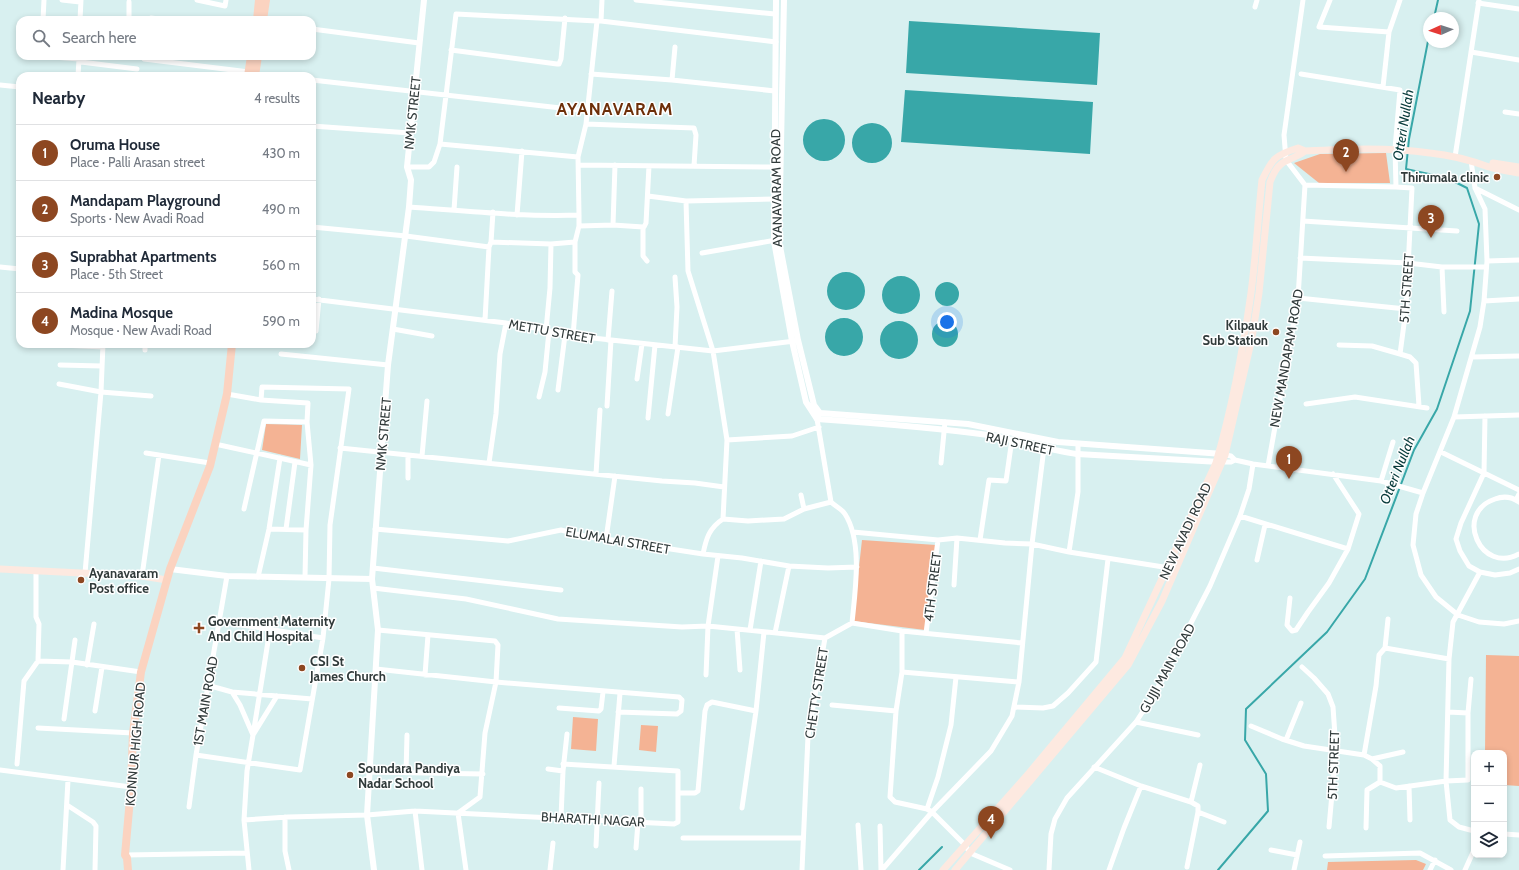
<!DOCTYPE html>
<html lang="en">
<head>
<meta charset="utf-8">
<style>
	body { margin:0; font-family:Cabin,sans-serif; background:#f6f6f7; color:#1f2937 }
	.controls { position:absolute; right:12px; bottom:12px; display:grid; overflow:hidden; border-radius:8px; box-shadow:0 2px 6px #0003 }
	.controls button { width:36px; height:36px; display:grid; place-items:center; padding:0; border:0; border-bottom:1px solid #e0e1e3; background:#fff; color:#1f2937; font:20px sans-serif }
	.compass { position:absolute; left:1423px; top:12px; width:36px; height:36px; border-radius:50%; background:#fff; box-shadow:0 2px 6px #0003; rotate:267deg }
	.you { position:absolute; left:947px; top:322px; width:14px; height:14px; margin:-10px; border:3px solid #fff; border-radius:50%; background:#1a73e8; box-shadow:0 0 0 6px #1a73e833 }
	.badge { display:grid; place-items:center; width:26px; height:26px; border-radius:50%; background:#8d4721; color:#fff; font-size:13px; font-weight:700 }
	.pin { position:absolute; translate:-50% -33px; filter:drop-shadow(0 1px 2px #0008) }
	.pin::after { content:''; position:absolute; top:21px; width:14px; height:12px; background:inherit; clip-path:polygon(0 0,100% 0,50% 100%) }
	.list { margin:0; padding:0; list-style:none }
	h2 { display:flex; justify-content:space-between; align-items:center; height:52px; margin:0; padding:0 16px; font-size:17px }
	h2 small { font-size:13px; font-weight:400; color:#747a83 }
	.list li { display:grid; grid-template-columns:26px 1fr auto; gap:12px; align-items:center; box-sizing:border-box; height:56px; padding:0 16px; border-top:1px solid #e0e1e3 }
	.list b { display:block; font-size:15px; white-space:nowrap }
	.list p { margin:0; font-size:13px; white-space:nowrap; color:#747a83 }
	.list em { font-size:13px; font-style:normal; color:#747a83 }
	.icon { flex:none; width:22px; height:22px; fill:none; stroke:currentColor; stroke-width:2; stroke-linecap:round; stroke-linejoin:round }
	.map { position:relative; flex:none; width:1519px; height:870px; overflow:hidden }
	.search { position:absolute; background:#fff; box-shadow:0 2px 6px #0003; left:16px; top:16px; width:300px; height:44px; display:flex; align-items:center; gap:10px; box-sizing:border-box; padding:0 14px; border-radius:12px; color:#747a83; font-size:15px }
	.panel { position:absolute; background:#fff; box-shadow:0 2px 6px #0003; left:16px; top:72px; width:300px; height:276px; border-radius:12px }
	.map>svg:first-child { display:block }
	.green { fill:#f4b394 }
	.water { fill:#38a7a8 }
	.lines { fill:none; stroke-linecap:round; stroke-linejoin:round }
	.stream { stroke:#38a7a8; stroke-width:2 }
	.minor { stroke:#fff; stroke-width:5 }
	.tertiary { stroke:#fff; stroke-width:6 }
	.secondary { stroke:#fde9e0; stroke-width:7 }
	.primary { stroke:#fbd3c0; stroke-width:8 }
	.poi-dot { fill:#8d4721; stroke:#fff; stroke-width:1.5 }
	.labels { text-anchor:middle; dominant-baseline:central; stroke-width:3; stroke-linejoin:round; paint-order:stroke }
	.street-label { font-size:13px; fill:#313b3b; stroke:#fff }
	.poi-label { font-size:13px; font-weight:bold; fill:#313b3b; stroke:#fff; text-anchor:start }
	.water-label { font-size:14px; font-style:italic; fill:#073b3b; stroke:#fff }
	.district-label { font-size:17px; font-weight:bold; letter-spacing:1px; fill:#6d2f09; stroke:#fff }
</style>
</head>
<body>
<div class="map">
<svg width="1519" height="870" viewBox="0 0 1519 870">
	<rect width="100%" height="100%" fill="#d8f0f0"/>
	<path class="green" d="M1386,153L1390,183H1319L1294,163L1320,154Z
		M266,424L302,425L300,459L262,450Z
		M862,540L936,545L925,630L853,621Z
		M1486,655L1519,656V786L1504,785V753H1485Z
		M573,717L598,719L596,751L571,749Z
		M641,725L658,726L656,752L639,750Z
		M1416,860L1426,864L1423,870H1327L1328,862Z"/>
	<path class="water" d="M909,21L1100,33L1097,85L906,73Z
		M905,90L1093,102L1090,154L901,142Z
		M803 140a21 21 0 1 1 42 0a21 21 0 1 1-42 0Z
		M852 143a20 20 0 1 1 40 0a20 20 0 1 1-40 0Z
		M827 291a19 19 0 1 1 38 0a19 19 0 1 1-38 0Z
		M882 295a19 19 0 1 1 38 0a19 19 0 1 1-38 0Z
		M935 294a12 12 0 1 1 24 0a12 12 0 1 1-24 0Z
		M825 337a19 19 0 1 1 38 0a19 19 0 1 1-38 0Z
		M880 340a19 19 0 1 1 38 0a19 19 0 1 1-38 0Z
		M932 334a13 13 0 1 1 26 0a13 13 0 1 1-26 0Z"/>
	<g class="lines">
		<path class="stream" d="M1434,18L1438,0
			M919,870L942,847
			M1218,870L1268,811L1266,774L1245,740L1246,709L1327,632L1365,579L1414,450L1437,409L1470,311L1479,224L1467,188L1447,178L1406,169L1409,139L1429,36"/>
		<path class="minor" d="M62,0L80,2
			M197,0L225,6L226,0
			M636,0L775,14
			M1330,0L1319,27L1389,32
			M1478,3L1519,9
			M1255,7L1257,0
			M151,18L166,20
			M43,20L44,0
			M80,20L81,0
			M129,20V2
			M601,21L776,42
			M312,29L419,43
			M451,50L557,64H559L561,59L565,18
			M1471,52L1519,60
			M40,56L79,59L81,62L137,69
			M144,59L249,72
			M255,74L273,76
			M591,74L672,80L775,91
			M1301,74L1400,90L1395,149L1396,187L1412,188L1406,309L1400,354L1410,357L1416,363L1419,406
			M78,76L79,59
			M312,80L587,111
			M672,80L675,47
			M0,85L20,87
			M1383,87L1389,32L1400,0
			M1505,112L1519,114
			M586,124L694,128L696,135L694,166
			M312,126L410,133
			M20,144V161
			M440,144L578,157
			M1455,157L1479,0
			M1471,161L1475,188L1485,209L1487,261L1484,301L1480,327L1454,417L1423,493L1416,514L1413,545L1421,575L1436,597L1458,615L1479,622L1504,624L1519,621
			M578,165L774,167
			M407,167H429L434,162L440,144L456,14L597,21
			M1305,185L1396,187
			M1475,188L1519,210
			M648,196L686,201L775,199
			M686,201L688,271L713,351L727,440L723,519
			M409,207C466,211 523,217 579,215
			M454,210L457,167
			M517,215L522,151
			M1303,221L1457,231
			M613,225L615,165
			M579,226L613,225L643,227V256L647,261
			M312,227L406,236L489,247
			M644,227L646,223L649,166
			M491,242L551,244L575,242L579,226V215L578,157L586,124L597,21H601L602,0
			M702,253L776,240
			M1300,258L1408,263L1442,267H1486
			M1487,261L1519,260
			M0,267L20,269
			M1442,267L1444,312
			M675,277L677,307L675,347
			M1298,298L1406,309
			M312,299L506,323L546,330L565,335L713,351L795,341
			M1484,301L1519,299
			M485,320L489,247L491,242L493,212
			M393,329L432,336
			M546,330L550,288L551,244
			M316,331L319,299
			M573,336L578,275L575,272V242
			M608,340L612,291
			M61,345L103,347
			M1339,345L1372,346L1400,354
			M145,350V344
			M281,354L388,365
			M1472,357L1519,356
			M60,365L102,366
			M637,379L642,344
			M59,384L101,392L151,396
			M558,390L565,335
			M227,394L261,400L308,403L307,422L311,465L306,530L305,577
			M539,397L545,372L549,331
			M1306,404L1355,397L1427,408
			M607,406L611,340
			M668,414L678,347
			M1485,416L1484,473L1461,523L1456,539L1460,551L1469,566L1480,572L1495,575L1510,573L1519,569
			M1454,417L1519,415
			M648,418L655,345
			M727,440L792,436L819,427
			M215,444L311,465
			M340,448L662,481L695,483L724,487
			M1441,452L1519,490
			M146,453L210,463
			M1225,455L1231,456L1235,460L1253,464L1381,481L1423,493
			M422,456L427,401
			M1223,462H1231L1235,460
			M489,463L496,414L500,354L506,323
			M941,463L945,422
			M1268,466L1298,298L1305,185L1286,160L1284,135L1303,0
			M596,474L600,410
			M408,478V455
			M1381,481L1393,442
			M801,495L804,509
			M1516,500L1519,494
			M1519,502C1512,497 1503,496 1495,499C1453,513 1481,575 1519,554
			M244,509L264,421L307,422
			M1240,516L1348,549
			M269,529L306,530
			M286,529L295,462
			M375,529L508,541L561,530L580,535L703,554L742,558L789,566L828,568L857,567
			M853,532L938,540L957,538L1005,543L1032,544L1069,552L1176,569
			M606,539L615,476
			M980,540L989,480L1006,481L1012,439
			M1069,552L1078,492V444
			M703,554C706,539 709,528 723,519L748,521L784,519L804,509L831,502
			M1257,560L1265,525
			M373,568L561,590
			M85,573L101,392L103,344
			M142,576L159,455
			M258,577L269,529L280,458
			M954,585L957,538
			M373,588L466,599L558,619L682,627L708,626L825,638
			M1290,598L1287,625L1292,631L1296,630L1308,612L1329,583L1348,549L1359,514L1333,474
			M1388,619L1385,648L1449,659
			M218,621L323,638
			M852,623L902,631L1022,643
			M270,629L253,735L277,696
			M737,629L740,670
			M378,630L495,641L498,645L496,682L485,733L480,797L458,813
			M750,630L761,561
			M902,631V672L896,711L890,797L895,802L927,809L932,812L965,845L970,853L1010,870
			M775,633L789,566
			M926,633L938,540
			M1385,648L1379,655L1376,686L1364,755L1372,759L1380,766V782L1396,788L1446,781L1468,780V713L1448,712
			M38,661L72,662L141,672
			M87,665L94,624
			M1302,667L1314,678L1328,694L1333,707L1336,750L1329,827
			M376,669L496,682L679,697L682,700L681,711L677,714L618,712
			M902,672L1019,682
			M425,675L428,635
			M706,675L708,626L718,556
			M207,685L232,692L240,705L253,735L247,771L244,820L249,870
			M232,692L312,699
			M832,705L896,711
			M1014,707L1043,708L1053,706L1068,693L1096,662L1108,559
			M559,708L599,711L601,709L603,692
			M95,711L102,667
			M1468,713L1471,679
			M64,719L75,640
			M1136,722L1198,735
			M1251,726L1282,739L1304,746L1364,755
			M38,728L133,733
			M1286,740L1301,703
			M196,755L300,770L323,638L329,579L330,525L349,389L262,387L261,400
			M1372,759L1403,752
			M17,764L24,681L38,661L39,624L36,617V571
			M614,766L620,693
			M1094,767L1141,786L1191,802L1198,806V812L1224,822
			M548,769L563,771
			M0,770L131,787
			M370,772L483,774
			M406,773L407,735
			M1409,786L1410,820
			M641,789V822
			M679,793H695L698,791L705,711L707,705L712,702L756,711
			M1191,802L1200,765
			M67,805L93,822L96,826L95,870
			M189,807L196,755L227,576
			M742,808L756,711L764,632
			M927,809L938,777L951,725L956,677
			M415,811L422,870
			M458,813L466,870
			M285,817V851L289,870
			M561,817L563,771L567,734
			M244,820L288,817L367,815L415,811L674,824L678,822V771L563,764
			M858,825L861,870
			M880,826L881,870
			M1366,828L1367,790L1380,782
			M1474,831L1459,827L1450,820L1446,781L1449,659L1453,622L1480,572
			M1504,834L1519,835
			M683,838H803
			M596,846L599,783
			M636,848L638,822
			M1271,850L1297,855
			M125,855L247,853
			M1325,856L1420,853L1451,870
			M1187,867L1198,812
			M63,870L68,780
			M550,870L553,843
			M802,870L808,736L825,638L852,623C855,592 863,542 845,514C842,509 835,506 831,502L817,419L820,413
			M882,870L932,812L991,751L1012,716L1019,682L1032,544L1044,448
			M1049,870L1051,834L1055,819L1067,798L1136,722L1156,691L1210,586L1240,516L1249,489L1253,464
			M1109,870L1124,828L1141,786
			M1294,870L1300,842
			M1430,870L1435,860
			M1465,870L1474,850"/>
		<path class="tertiary" d="M776,0L774,241L792,341L806,402L817,419C874,423 931,427 988,435C1018,440 1047,450 1077,454L1220,462
			M784,0L779,241L798,340L814,405L820,413L968,424L1058,442L1223,454
			M170,569L227,576L372,579
			M374,870L367,815L378,630L372,579L388,365L409,207L411,180L407,167L424,0"/>
		<path class="secondary" d="M1493,163L1519,167
			M0,569L142,576L167,580
			M943,870L1029,773L1125,658L1216,463C1232,408 1243,350 1251,293C1256,255 1258,217 1262,180C1272,159 1275,155 1298,148L1305,151C1346,149 1388,147 1430,153C1450,155 1470,160 1489,167C1498,170 1509,171 1519,173
			M955,870L1128,665L1162,601L1225,455L1252,338L1259,293L1270,182C1274,172 1278,164 1288,160C1294,157 1299,156 1305,151"/>
		<path class="primary" d="M257,20L259,0
			M263,20L266,0
			M248,76L251,56
			M255,76L258,56
			M128,870L127,858L125,855L131,787L133,733L141,672L170,569L210,466L227,394L232,344"/>
	</g>
	<g class="poi-dot">
		<circle cx="1497" cy="177" r="4"/>
		<circle cx="1276" cy="332" r="4"/>
		<circle cx="81" cy="580" r="4"/>
		<path d="M197 622h4v4h4v4h-4v4h-4v-4h-4v-4h4z"/>
		<circle cx="302" cy="668" r="4"/>
		<circle cx="350" cy="775" r="4"/>
	</g>
	<g class="labels">
		<g class="street-label">
			<text transform="translate(412 113) rotate(-84)">NMK STREET</text>
			<text transform="translate(776 188) rotate(-91)">AYANAVARAM ROAD</text>
			<text transform="translate(1406 288) rotate(-86)">5TH STREET</text>
			<text transform="translate(552 331) rotate(10)">METTU STREET</text>
			<text transform="translate(1286 358) rotate(-80)">NEW MANDAPAM ROAD</text>
			<text transform="translate(383 434) rotate(-85)">NMK STREET</text>
			<text transform="translate(1020 443) rotate(12)">RAJI STREET</text>
			<text transform="translate(1185 531) rotate(-65)">NEW AVADI ROAD</text>
			<text transform="translate(618 540) rotate(10)">ELUMALAI STREET</text>
			<text transform="translate(932 587) rotate(-83)">4TH STREET</text>
			<text transform="translate(1167 668) rotate(-61)">GUJJI MAIN ROAD</text>
			<text transform="translate(816 693) rotate(-81)">CHETTY STREET</text>
			<text transform="translate(205 701) rotate(-80)">1ST MAIN ROAD</text>
			<text transform="translate(135 744) rotate(-85)">KONNUR HIGH ROAD</text>
			<text transform="translate(1333 765) rotate(-88)">5TH STREET</text>
			<text transform="translate(593 819) rotate(3)">BHARATHI NAGAR</text>
		</g>
		<g class="poi-label">
			<text x="1489" y="177" text-anchor="end">Thirumala clinic</text>
			<text x="1268" y="325" text-anchor="end">Kilpauk<tspan x="1268" dy="15">Sub Station</tspan></text>
			<text x="89" y="573">Ayanavaram<tspan x="89" dy="15">Post office</tspan></text>
			<text x="208" y="621">Government Maternity<tspan x="208" dy="15">And Child Hospital</tspan></text>
			<text x="310" y="661">CSI St<tspan x="310" dy="15">James Church</tspan></text>
			<text x="358" y="768">Soundara Pandiya<tspan x="358" dy="15">Nadar School</tspan></text>
		</g>
		<g class="water-label">
			<text transform="translate(1403 125) rotate(-81)">Otteri Nullah</text>
			<text transform="translate(1397 470) rotate(-68)">Otteri Nullah</text>
		</g>
		<g class="district-label">
			<text x="615" y="109">AYANAVARAM</text>
		</g>
	</g>
</svg>
<div class="controls">
<button>+</button>
<button>−</button>
<button><svg class="icon" aria-label="layers" viewBox="0 0 24 24"><path d="M12 4l9 5-9 5-9-5zM3 14l9 5 9-5"/></svg></button>
</div>
<svg class="compass" viewBox="-18 -18 36 36"><path d="M0-13l5 13h-10z" fill="#e53935"/><path d="M0 13l5-13h-10z" fill="#747a83"/></svg>
<div class="you"></div>
<div class="pin badge" style="left:1289px;top:479px">1</div>
<div class="pin badge" style="left:1346px;top:172px">2</div>
<div class="pin badge" style="left:1431px;top:238px">3</div>
<div class="pin badge" style="left:991px;top:839px">4</div>
<div class="search"><svg class="icon" aria-label="search" viewBox="0 0 24 24"><circle cx="10" cy="10" r="6"/><path d="M15 15l6 6"/></svg>Search here</div>
<section class="panel">
<h2>Nearby<small>4 results</small></h2>
<ul class="list">
<li><span class="badge">1</span><div><b>Oruma House</b><p>Place · Palli Arasan street</p></div><em>430 m</em></li>
<li><span class="badge">2</span><div><b>Mandapam Playground</b><p>Sports · New Avadi Road</p></div><em>490 m</em></li>
<li><span class="badge">3</span><div><b>Suprabhat Apartments</b><p>Place · 5th Street</p></div><em>560 m</em></li>
<li><span class="badge">4</span><div><b>Madina Mosque</b><p>Mosque · New Avadi Road</p></div><em>590 m</em></li>
</ul>
</section>
</div>
</body>
</html>
